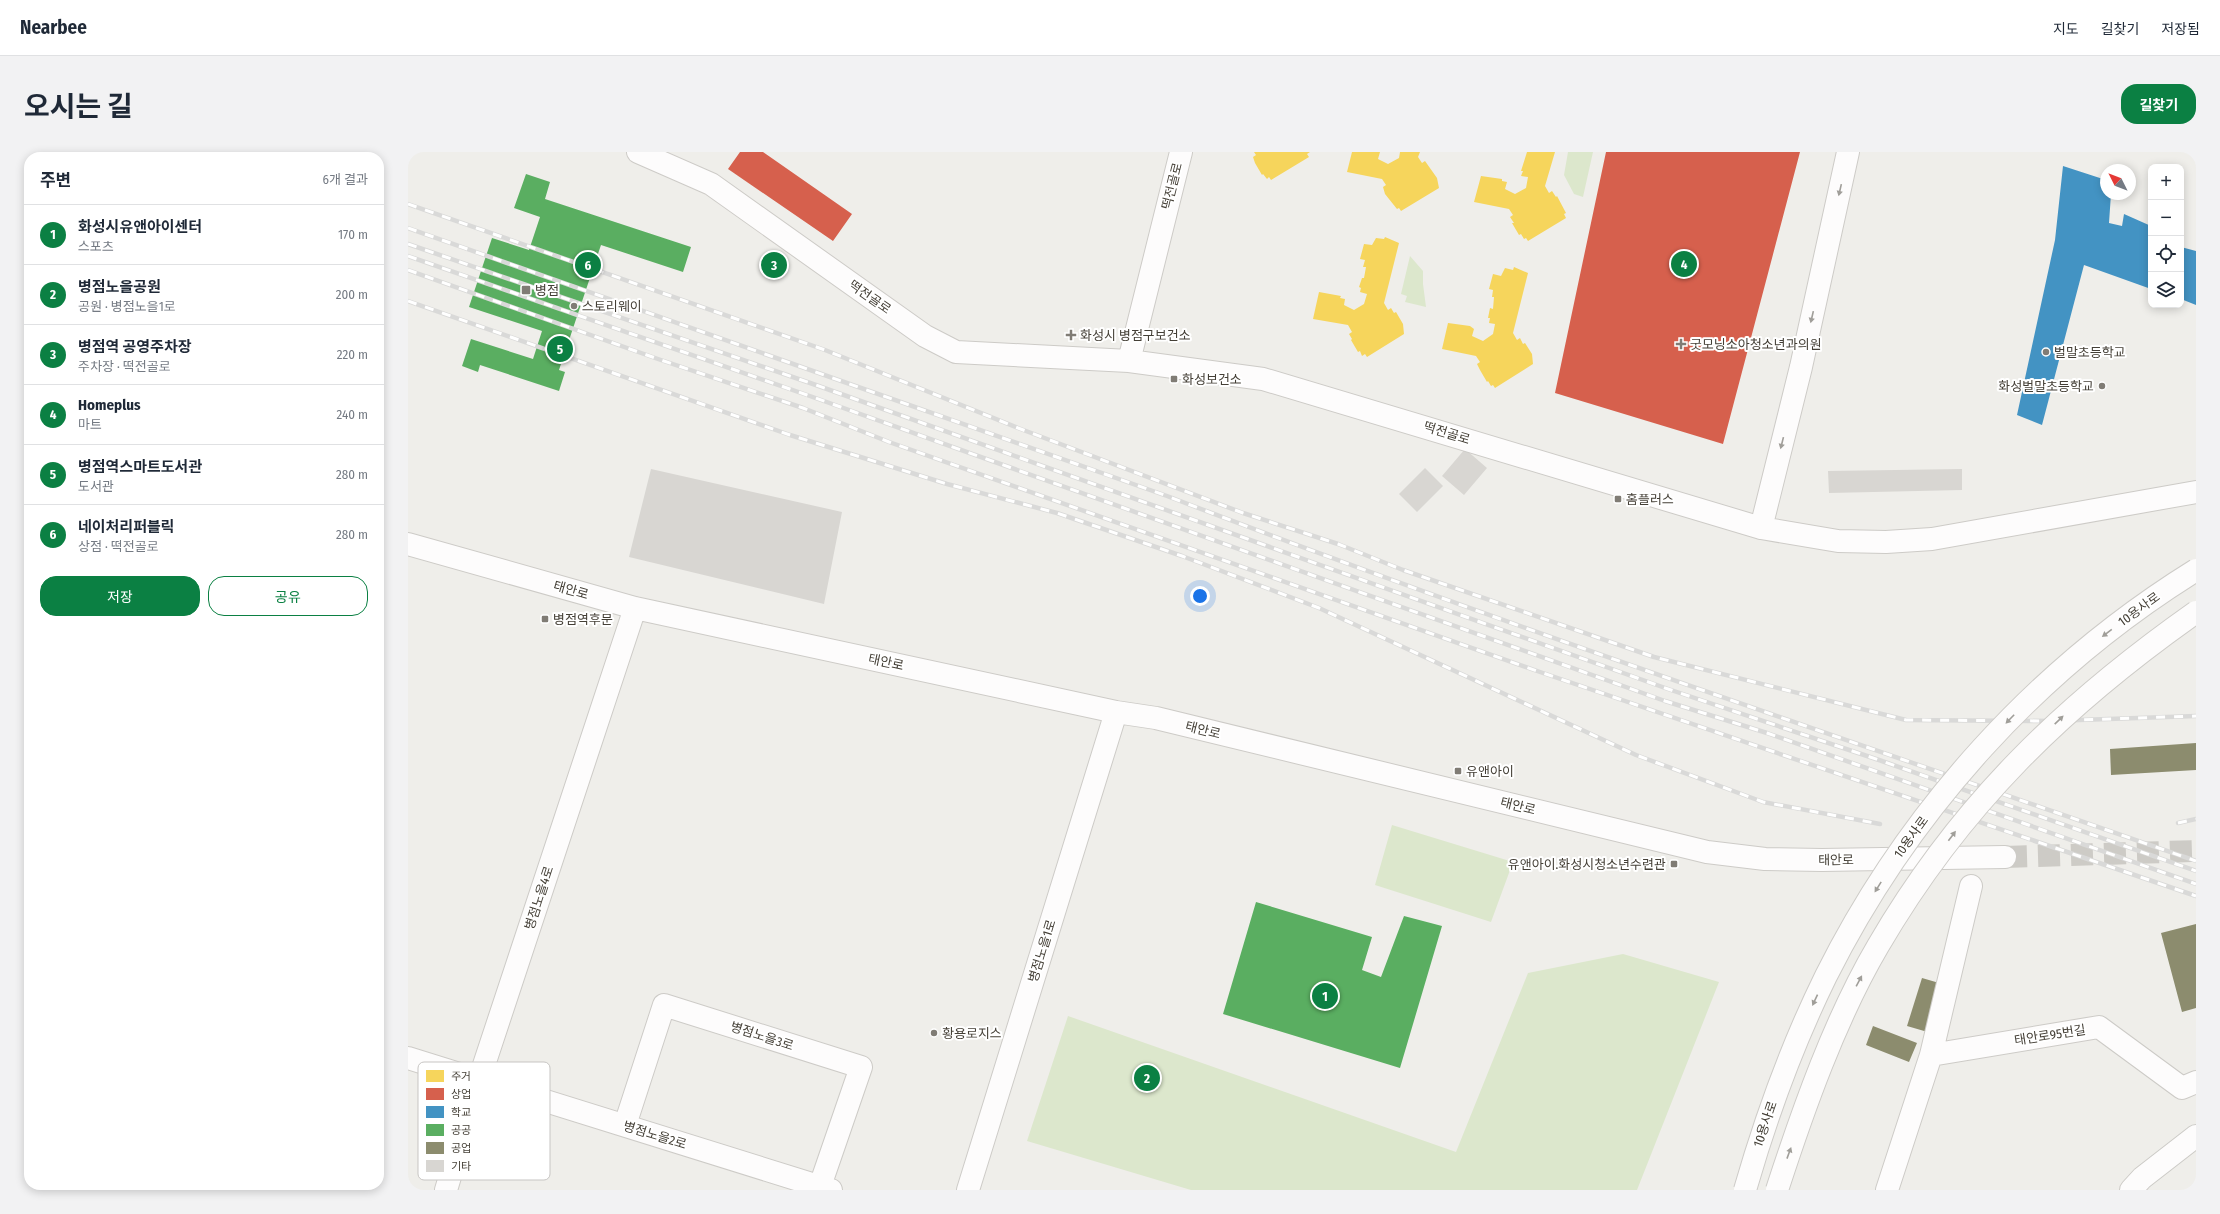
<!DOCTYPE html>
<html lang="ko">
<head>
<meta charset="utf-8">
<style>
	body { margin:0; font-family:"Fira Sans Condensed","Noto Sans KR",sans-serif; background:#f2f2f3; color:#1f2937 }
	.controls { position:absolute; right:12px; top:12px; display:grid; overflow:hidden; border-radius:8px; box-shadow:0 2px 10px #0003 }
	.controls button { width:36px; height:36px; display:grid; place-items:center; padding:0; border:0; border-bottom:1px solid #e0e1e3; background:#fff; color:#1f2937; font:20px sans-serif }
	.compass { position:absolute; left:1692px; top:12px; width:36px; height:36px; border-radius:50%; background:#fff; box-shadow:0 2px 10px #0003; rotate:312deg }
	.you { position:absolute; left:792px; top:444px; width:14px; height:14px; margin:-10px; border:3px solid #fff; border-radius:50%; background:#1a73e8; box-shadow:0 0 0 6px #1a73e833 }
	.badge { display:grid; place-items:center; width:26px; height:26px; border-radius:50%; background:#0b8043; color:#fff; font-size:13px; font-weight:700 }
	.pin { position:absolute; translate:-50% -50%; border:2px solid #fff; box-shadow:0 1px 4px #0006 }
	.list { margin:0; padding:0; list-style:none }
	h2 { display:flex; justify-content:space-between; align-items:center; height:52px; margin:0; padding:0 16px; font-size:17px }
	h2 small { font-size:13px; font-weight:400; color:#747a83 }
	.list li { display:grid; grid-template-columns:26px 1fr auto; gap:12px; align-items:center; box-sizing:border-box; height:60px; padding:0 16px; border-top:1px solid #e0e1e3 }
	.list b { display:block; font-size:15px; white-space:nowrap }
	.list p { margin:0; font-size:13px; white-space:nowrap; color:#747a83 }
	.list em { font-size:13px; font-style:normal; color:#747a83 }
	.actions { display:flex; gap:8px; padding:12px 16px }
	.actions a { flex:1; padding:9px 0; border:1px solid #0b8043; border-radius:16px; text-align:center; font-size:14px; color:#0b8043 }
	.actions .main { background:#0b8043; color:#fff }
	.icon { flex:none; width:22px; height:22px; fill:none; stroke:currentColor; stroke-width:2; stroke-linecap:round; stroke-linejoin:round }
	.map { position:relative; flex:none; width:1788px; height:1038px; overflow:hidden; border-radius:16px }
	header { display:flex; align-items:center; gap:24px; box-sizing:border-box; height:56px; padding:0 20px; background:#fff; border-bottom:1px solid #e0e1e3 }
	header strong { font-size:19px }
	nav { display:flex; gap:22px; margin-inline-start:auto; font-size:14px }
	.intro { display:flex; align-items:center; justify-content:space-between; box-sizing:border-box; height:96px; padding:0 24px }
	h1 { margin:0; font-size:28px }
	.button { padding:10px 18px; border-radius:16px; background:#0b8043; color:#fff; font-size:14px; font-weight:700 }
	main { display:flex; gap:24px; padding:0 24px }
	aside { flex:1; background:#fff; border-radius:16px; box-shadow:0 2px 10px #0003 }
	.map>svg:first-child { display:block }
	.green { fill:#dce7cc }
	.homes { fill:#f6d55c }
	.shops { fill:#d6604d }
	.schools { fill:#4393c3 }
	.public { fill:#5aae61 }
	.industry { fill:#8c8c6e }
	.building { fill:#d8d6d2 }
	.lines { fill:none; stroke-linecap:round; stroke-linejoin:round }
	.minor-tunnel { stroke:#cdcbc6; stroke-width:22; stroke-dasharray:22 11; stroke-linecap:butt }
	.minor-casing { stroke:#cdcbc7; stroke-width:24 }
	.minor { stroke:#fdfcfc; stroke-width:22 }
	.rail-casing { stroke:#d9d9d8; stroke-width:4.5 }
	.rail { stroke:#fff; stroke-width:3; stroke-dasharray:9; stroke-linecap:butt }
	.minor-bridge-casing { stroke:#cdcbc7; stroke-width:24; stroke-linecap:butt }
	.minor-bridge { stroke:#fdfcfc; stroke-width:22 }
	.oneway { fill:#a09e99 }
	.poi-dot { fill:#807c75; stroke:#fff; stroke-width:1.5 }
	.labels { text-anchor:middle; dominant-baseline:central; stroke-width:4; stroke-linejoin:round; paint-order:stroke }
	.street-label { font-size:13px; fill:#443f36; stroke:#fff }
	.poi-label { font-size:13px; fill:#443f36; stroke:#fff; text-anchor:start }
	.key { fill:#fff; stroke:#c7c5c3; stroke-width:1 }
	.key-label { font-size:11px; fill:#443f36 }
</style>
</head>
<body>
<header>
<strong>Nearbee</strong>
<nav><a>지도</a><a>길찾기</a><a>저장됨</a></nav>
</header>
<div class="intro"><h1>오시는 길</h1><a class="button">길찾기</a></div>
<main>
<aside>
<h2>주변<small>6개 결과</small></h2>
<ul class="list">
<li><span class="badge">1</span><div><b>화성시유앤아이센터</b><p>스포츠</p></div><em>170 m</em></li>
<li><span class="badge">2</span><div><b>병점노을공원</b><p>공원 · 병점노을1로</p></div><em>200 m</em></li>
<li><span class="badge">3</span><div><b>병점역 공영주차장</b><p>주차장 · 떡전골로</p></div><em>220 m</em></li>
<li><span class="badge">4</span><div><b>Homeplus</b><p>마트</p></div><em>240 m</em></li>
<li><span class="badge">5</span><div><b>병점역스마트도서관</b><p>도서관</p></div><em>280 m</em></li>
<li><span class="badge">6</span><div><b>네이처리퍼블릭</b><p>상점 · 떡전골로</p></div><em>280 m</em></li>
</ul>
<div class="actions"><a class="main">저장</a><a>공유</a></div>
</aside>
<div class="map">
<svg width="1788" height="1038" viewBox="0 0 1788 1038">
	<rect width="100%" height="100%" fill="#efeeea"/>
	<path class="green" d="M1160,0H1185L1175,45L1166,42L1156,23Z
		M1002,104L1015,119V132L1018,155L997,150L999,144L993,142Z
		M984,673L1105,710L1083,770L967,733Z
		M1215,802L1311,830L1229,1038H783L619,989L660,864L1048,1000L1120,821Z"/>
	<path class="homes" d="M846,0H902L899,2L901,5L863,28L861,25L859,27L855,22L854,23L847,11L845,5L848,3Z
		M944,0H972L970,7L980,12L991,6L992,0H1012L1010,5L1014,11L1017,9L1029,26L1031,36L993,59L991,56L989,57L977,42L975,35L978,33L974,27L939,20Z
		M1119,0H1147L1137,34L1141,41L1144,39L1148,45L1149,44L1158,61L1156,62L1158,66L1120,89L1118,86L1116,87L1113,82L1111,83L1104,71H1106L1102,65L1105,63L1101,57L1066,50L1073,24L1094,27V29L1099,30L1097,37L1107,42L1118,36L1120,25L1113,24L1115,19H1113Z
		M977,85L991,91L976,151L980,158L983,156L986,161L988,160L995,172L996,182L959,205L957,202L954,204L952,199L950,200L943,188L944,187L941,182L944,180L940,173L905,167L911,140L933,144L932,146L937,147L936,153L946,158L956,152L959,142L952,140L953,136L951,135L954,126H956L958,115H955L957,108L952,107L956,92L964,93L968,86L976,87Z
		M1106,115L1120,121L1105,181L1109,188L1112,186L1115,192L1117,191L1124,202L1125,212L1087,236L1085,233L1083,234L1080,229L1079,230L1072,218L1069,212L1072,210L1068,204L1034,197L1040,171L1062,174L1066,177L1064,184L1075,189L1085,182L1087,172L1081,171L1082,166H1080L1082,156L1085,157L1086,145H1084L1085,138L1081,137L1085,122L1093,124L1097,116L1105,118Z"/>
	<path class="shops" d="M332,0H355L444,62L425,89L320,17Z
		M1198,0H1392L1315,292L1147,241Z"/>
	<path class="schools" d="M1655,14L1698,28V42H1703L1701,71L1714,74L1716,62L1743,74V137L1676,113L1634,273L1609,263L1647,88Z
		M1773,95L1788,99V153L1773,147Z"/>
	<path class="public" d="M118,22L142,30L137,47L283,95L275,120L193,93L151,218L157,220L151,239L72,213L70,220L54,214L63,187L125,207L134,179L61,155L84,86L121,98L132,65L106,56Z
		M848,750L964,785L954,818L973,825L996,764L1034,774L992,916L815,862Z"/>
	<path class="industry" d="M1788,591V618L1703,623L1702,597Z
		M1788,772V856L1774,860L1753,781Z
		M1514,826L1538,833L1523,881L1499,874Z
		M1465,874L1509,891L1501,910L1458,893Z"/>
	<path class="building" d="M1057,297L1079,316L1056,343L1034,324Z
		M1017,316L1035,334L1009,360L991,342Z
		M243,317L434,360L416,452L221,405Z
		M1554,317V338L1421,341L1420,319Z"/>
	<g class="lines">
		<path class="minor-tunnel" d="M1597,705L1788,699"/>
		<defs>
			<path id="minor" d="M230,0L303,32L517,184L548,200L721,209L855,227L1353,376L1430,389L1478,390L1524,387L1788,340
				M721,209L773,0
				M1353,376L1393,215L1440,0
				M0,392L227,456L708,560L748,566L1299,700L1357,707L1414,708L1597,705
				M1523,903L1691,875L1774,936L1788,930
				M0,906L423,1038
				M217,973L256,853L453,915L412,1034
				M38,1038L71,928L227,456
				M560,1038L708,560
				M1479,1038L1523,903L1563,734
				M1723,1038L1734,1026L1788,984"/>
		</defs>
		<use href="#minor" class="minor-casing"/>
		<use href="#minor" class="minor"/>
		<defs>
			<path id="rail" d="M0,52L417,198L610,276L835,361L930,392L995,418L1246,505L1498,568L1642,569L1788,564
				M0,76L759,344C1098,474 1444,589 1788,709
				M0,92L405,232L1260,537L1471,608L1788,719
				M0,104L399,243L1257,549L1359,581L1788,732
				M0,118L250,207L395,256L481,290L1132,520L1788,744
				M0,149L382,283L539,332L649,361L774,404L911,456L1228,603L1355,650L1472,672
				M1770,671L1788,667"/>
		</defs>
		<use href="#rail" class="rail-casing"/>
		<use href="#rail" class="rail"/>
		<defs>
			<path id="minor-bridge" d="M1337,1038C1358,965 1384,893 1418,824C1501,658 1630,516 1788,418
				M1369,1038C1395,958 1427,867 1470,794C1552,653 1656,553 1788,460"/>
		</defs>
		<use href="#minor-bridge" class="minor-bridge-casing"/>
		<use href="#minor-bridge" class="minor-bridge"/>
	</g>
	<defs><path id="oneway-solid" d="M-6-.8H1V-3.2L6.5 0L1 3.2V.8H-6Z"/></defs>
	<g class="oneway">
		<use href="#oneway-solid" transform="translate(1432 38) rotate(103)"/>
		<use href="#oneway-solid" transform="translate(1404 165) rotate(103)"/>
		<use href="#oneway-solid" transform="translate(1374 291) rotate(104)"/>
		<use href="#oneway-solid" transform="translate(1699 481) rotate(143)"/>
		<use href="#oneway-solid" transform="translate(1602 567) rotate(134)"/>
		<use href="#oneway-solid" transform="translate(1651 568) rotate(-44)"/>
		<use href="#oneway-solid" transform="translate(1544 684) rotate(-53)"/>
		<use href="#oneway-solid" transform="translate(1470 735) rotate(122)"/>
		<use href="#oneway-solid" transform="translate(1451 829) rotate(-62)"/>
		<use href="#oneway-solid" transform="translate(1407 848) rotate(115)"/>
		<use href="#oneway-solid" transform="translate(1381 1001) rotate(-70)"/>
	</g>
	<g class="poi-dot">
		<rect x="113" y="133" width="10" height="10" rx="2"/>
		<circle cx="166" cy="154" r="4"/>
		<path d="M661 177h4v4h4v4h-4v4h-4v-4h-4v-4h4z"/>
		<path d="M1271 186h4v4h4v4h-4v4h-4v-4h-4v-4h4z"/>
		<circle cx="1638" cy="200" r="4"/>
		<rect x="762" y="223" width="8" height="8" rx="2"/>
		<circle cx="1694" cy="234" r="4"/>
		<rect x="1206" y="343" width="8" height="8" rx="2"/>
		<rect x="133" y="463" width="8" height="8" rx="2"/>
		<rect x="1046" y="615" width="8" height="8" rx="2"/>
		<rect x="1262" y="708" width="8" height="8" rx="2"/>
		<circle cx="526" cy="881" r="4"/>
	</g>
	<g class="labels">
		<g class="street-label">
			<text transform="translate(764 34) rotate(-76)">떡전골로</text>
			<text transform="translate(462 145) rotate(35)">떡전골로</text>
			<text transform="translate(1039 281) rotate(17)">떡전골로</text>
			<text transform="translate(163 438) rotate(16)">태안로</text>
			<text transform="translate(1731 457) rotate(-36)">10용사로</text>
			<text transform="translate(478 510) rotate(12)">태안로</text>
			<text transform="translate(795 578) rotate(14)">태안로</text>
			<text transform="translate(1110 654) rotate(14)">태안로</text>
			<text transform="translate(1503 685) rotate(-54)">10용사로</text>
			<text transform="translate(1428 708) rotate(-1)">태안로</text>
			<text transform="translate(131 746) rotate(-72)">병점노을4로</text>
			<text transform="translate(634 799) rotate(-73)">병점노을1로</text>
			<text transform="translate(1642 883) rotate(-9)">태안로95번길</text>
			<text transform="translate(354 884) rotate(18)">병점노을3로</text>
			<text transform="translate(1357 972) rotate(-71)">10용사로</text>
			<text transform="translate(247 983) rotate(17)">병점노을2로</text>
		</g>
		<g class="poi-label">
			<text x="127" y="138">병점</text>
			<text x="174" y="154">스토리웨이</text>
			<text x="672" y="183">화성시 병점구보건소</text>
			<text x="1282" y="192">굿모닝소아청소년과의원</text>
			<text x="1646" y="200">벌말초등학교</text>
			<text x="774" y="227">화성보건소</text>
			<text x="1686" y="234" text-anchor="end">화성벌말초등학교</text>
			<text x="1218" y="347">홈플러스</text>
			<text x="145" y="467">병점역후문</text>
			<text x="1058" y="619">유앤아이</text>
			<text x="1258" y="712" text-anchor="end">유앤아이.화성시청소년수련관</text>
			<text x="534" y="881">황용로지스</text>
		</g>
	</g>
	<rect x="10" y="910" width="132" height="118" rx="6" class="key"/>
	<rect x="18" y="918" width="18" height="12" fill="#f6d55c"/>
	<rect x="18" y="936" width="18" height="12" fill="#d6604d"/>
	<rect x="18" y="954" width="18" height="12" fill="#4393c3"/>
	<rect x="18" y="972" width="18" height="12" fill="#5aae61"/>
	<rect x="18" y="990" width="18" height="12" fill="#8c8c6e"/>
	<rect x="18" y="1008" width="18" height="12" fill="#d8d6d2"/>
	<g class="key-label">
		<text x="43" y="928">주거</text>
		<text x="43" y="946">상업</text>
		<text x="43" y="964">학교</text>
		<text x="43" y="982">공공</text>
		<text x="43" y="1000">공업</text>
		<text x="43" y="1018">기타</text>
	</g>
</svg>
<div class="controls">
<button>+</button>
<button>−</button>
<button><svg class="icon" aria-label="locate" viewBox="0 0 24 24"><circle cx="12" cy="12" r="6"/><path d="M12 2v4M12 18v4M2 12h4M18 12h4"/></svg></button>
<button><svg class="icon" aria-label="layers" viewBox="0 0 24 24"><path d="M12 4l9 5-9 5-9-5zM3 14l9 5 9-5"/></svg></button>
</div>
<svg class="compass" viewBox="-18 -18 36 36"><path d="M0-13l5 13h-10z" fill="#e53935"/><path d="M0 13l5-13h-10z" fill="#747a83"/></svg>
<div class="you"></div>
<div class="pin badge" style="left:917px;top:844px">1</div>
<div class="pin badge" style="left:739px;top:926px">2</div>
<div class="pin badge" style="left:366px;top:113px">3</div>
<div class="pin badge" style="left:1276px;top:112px">4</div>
<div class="pin badge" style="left:152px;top:197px">5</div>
<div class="pin badge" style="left:180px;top:113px">6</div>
</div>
</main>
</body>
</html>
